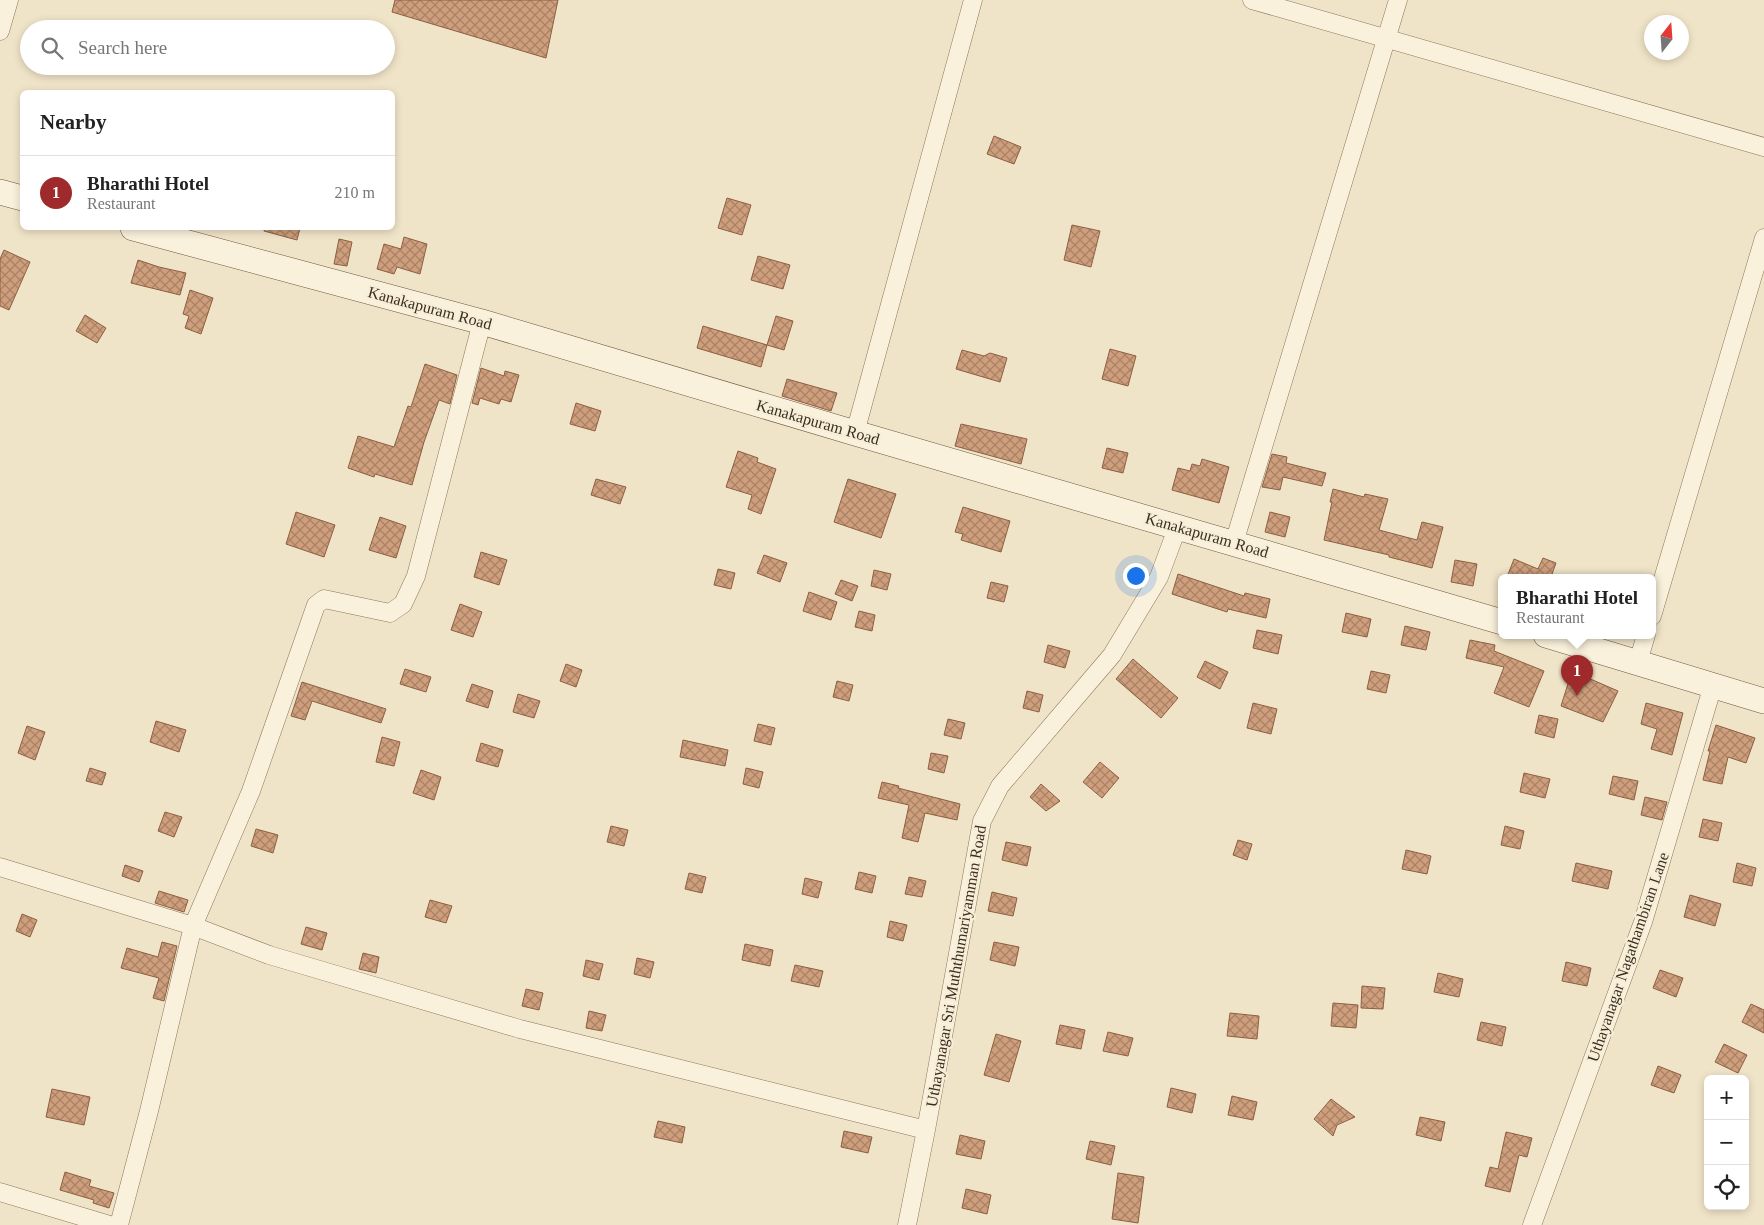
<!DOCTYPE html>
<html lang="en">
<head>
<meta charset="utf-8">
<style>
	body { margin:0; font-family:Georgia,serif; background:#f6f6f6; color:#222 }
	.controls { position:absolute; right:15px; bottom:15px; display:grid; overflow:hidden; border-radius:8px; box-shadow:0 2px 8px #0003 }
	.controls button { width:45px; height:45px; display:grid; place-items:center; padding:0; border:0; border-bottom:1px solid #e0e0e0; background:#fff; color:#222; font:25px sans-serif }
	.compass { position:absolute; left:1644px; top:15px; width:45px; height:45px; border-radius:50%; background:#fff; box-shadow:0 2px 8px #0003; rotate:17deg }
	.you { position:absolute; left:1135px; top:575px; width:18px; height:18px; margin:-12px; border:4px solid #fff; border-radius:50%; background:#1a73e8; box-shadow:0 0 0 8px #1a73e833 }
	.badge { display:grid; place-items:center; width:32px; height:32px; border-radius:50%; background:#9e2a2b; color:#fff; font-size:16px; font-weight:700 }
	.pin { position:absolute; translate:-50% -41px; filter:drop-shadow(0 1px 2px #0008) }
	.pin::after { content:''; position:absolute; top:26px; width:18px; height:15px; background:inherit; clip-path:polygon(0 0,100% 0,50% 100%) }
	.popup { position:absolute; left:1498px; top:574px; width:158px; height:65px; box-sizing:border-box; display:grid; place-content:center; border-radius:8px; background:#fff; filter:drop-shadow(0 1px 4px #0005); font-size:16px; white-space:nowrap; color:#767676 }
	.popup b { font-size:19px; color:#222 }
	.popup::after { content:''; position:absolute; left:50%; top:100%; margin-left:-10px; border:10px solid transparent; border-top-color:#fff }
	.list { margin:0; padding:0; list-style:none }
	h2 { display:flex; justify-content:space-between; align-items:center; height:65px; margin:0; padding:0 20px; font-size:21px }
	h2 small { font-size:16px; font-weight:400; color:#767676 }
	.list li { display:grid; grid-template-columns:32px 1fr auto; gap:15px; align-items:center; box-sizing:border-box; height:75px; padding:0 20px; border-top:1px solid #e0e0e0 }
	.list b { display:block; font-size:19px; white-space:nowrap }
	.list p { margin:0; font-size:16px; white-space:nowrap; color:#767676 }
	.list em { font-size:16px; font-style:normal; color:#767676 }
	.icon { flex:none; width:28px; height:28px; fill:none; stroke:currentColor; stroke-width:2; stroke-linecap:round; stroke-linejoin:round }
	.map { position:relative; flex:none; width:1764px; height:1225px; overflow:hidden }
	.search { position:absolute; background:#fff; box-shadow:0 2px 8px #0003; left:20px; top:20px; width:375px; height:55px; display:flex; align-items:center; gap:12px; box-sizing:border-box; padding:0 18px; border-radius:28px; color:#767676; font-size:19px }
	.panel { position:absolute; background:#fff; box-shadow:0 2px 8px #0003; left:20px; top:90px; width:375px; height:140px; border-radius:8px }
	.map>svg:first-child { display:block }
	.building { fill:url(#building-cross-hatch); stroke:#8d5f41 }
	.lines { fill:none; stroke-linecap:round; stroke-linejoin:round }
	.street-casing { stroke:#8d765c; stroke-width:19 }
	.secondary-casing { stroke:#6f573f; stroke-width:26 }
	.street { stroke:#faf1dc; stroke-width:18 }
	.secondary { stroke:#faf1dc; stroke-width:25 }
	.labels { text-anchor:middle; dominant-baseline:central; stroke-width:4.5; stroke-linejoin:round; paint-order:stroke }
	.street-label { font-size:16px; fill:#3d2e20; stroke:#f7eed8 }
</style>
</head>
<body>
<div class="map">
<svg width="1764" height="1225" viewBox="0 0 1764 1225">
	<defs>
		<pattern id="building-cross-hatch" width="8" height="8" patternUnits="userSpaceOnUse" patternTransform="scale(1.25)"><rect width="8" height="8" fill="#cf9f7d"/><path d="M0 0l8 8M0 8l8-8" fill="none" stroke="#a98266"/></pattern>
	</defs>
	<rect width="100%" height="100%" fill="#f0e4c8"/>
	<path class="building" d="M395,0H558L546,58L392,12Z
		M994,136L1021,147L1014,164L987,154Z
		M727,198L751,205L742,235L718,228Z
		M1072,225L1100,231L1091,267L1064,260Z
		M265,228H300L297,240L264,231Z
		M404,237L427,244L420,274L397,267L394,274L377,269L384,244L401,249Z
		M339,239L352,242L347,266L334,264Z
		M4,250L30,262L9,310L0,306V259Z
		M758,256L790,265L783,289L751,280Z
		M138,260L159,267L186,273L180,295L131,283Z
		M190,290L213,298L201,334L185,328L189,316L183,314Z
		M85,315L106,328L97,343L76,331Z
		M776,316L793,321L784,350L767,345Z
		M703,326L767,345L761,367L697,348Z
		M1110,349L1136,356L1128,386L1102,379Z
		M962,350L984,356L990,353L1007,358L1000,382L956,369Z
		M425,364L457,375L450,404L439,400L424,442L412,485L375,474L374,477L348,468L358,436L394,447L408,406L411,407Z
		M481,368L504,376L505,371L519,375L511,402L501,399L499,404L480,398L478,405L472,403Z
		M787,379L837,393L831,411L782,396Z
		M576,403L601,411L595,431L570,424Z
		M961,424L1027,439L1021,464L955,446Z
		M1107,448L1128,453L1123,473L1102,468Z
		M738,451L758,458L757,462L776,469L761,514L748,509L752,495L726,487Z
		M1272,454L1287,457L1286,463L1326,473L1322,486L1283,477L1280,490L1262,487Z
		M1202,459L1229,467L1219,503L1172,490L1178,468L1190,471L1192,464L1200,466Z
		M596,479L626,487L620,504L591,495Z
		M848,479L896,494L881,538L834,522Z
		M1333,489L1364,497L1365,494L1388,499L1379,530L1417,540L1422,522L1443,527L1432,568L1389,557V555L1324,540L1332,502H1330Z
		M963,507L1010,521L1001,552L961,540L963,534L955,532Z
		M296,512L335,525L324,557L286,544Z
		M1270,512L1290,517L1285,537L1265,532Z
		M380,517L406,526L396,558L369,550Z
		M481,552L507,560L499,585L474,577Z
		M764,555L787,563L780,582L757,573Z
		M1543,558L1556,563L1552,574L1558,577H1507L1514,559L1538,569Z
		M1455,560L1477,564L1473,586L1451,582Z
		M718,569L735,573L731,589L714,585Z
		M874,570L891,574L887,590L871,586Z
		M1178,574L1244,596L1245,593L1270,599L1266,618L1228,609L1227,612L1172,594Z
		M841,580L858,586L852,601L835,594Z
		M991,582L1008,586L1004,602L987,598Z
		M809,592L837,602L831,620L803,611Z
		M460,604L482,612L473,637L451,630Z
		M859,611L875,615L872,631L855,627Z
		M1346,613L1371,619L1367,637L1342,632Z
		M1405,626L1430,632L1426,650L1401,645Z
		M1257,630L1282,635L1278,654L1253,648Z
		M1470,640L1495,645L1494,651L1544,671L1529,707L1494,693L1504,667L1466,658Z
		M1048,645L1070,651L1065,668L1044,662Z
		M1133,659L1178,698L1161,718L1116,679Z
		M1205,661L1228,672L1220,689L1197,677Z
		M566,664L582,670L576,687L560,681Z
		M405,669L431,677L426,692L400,684Z
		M1371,671L1390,675L1386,693L1367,689Z
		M1572,671L1618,691L1603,722L1561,706Z
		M837,681L853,685L849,701L833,697Z
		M302,682L386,709L381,723L312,701L305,720L291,716Z
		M472,684L493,691L488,708L466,701Z
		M1027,691L1043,695L1039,712L1023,708Z
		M518,694L540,701L534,718L513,712Z
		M1253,703L1277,709L1271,734L1247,728Z
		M1646,703L1683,713L1672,755L1651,749L1657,729L1641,724Z
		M1539,715L1558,719L1554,738L1535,733Z
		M948,719L965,723L961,739L944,735Z
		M156,721L186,730L179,752L150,742Z
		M758,724L775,728L771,745L754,741Z
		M1716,725L1755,738L1746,763L1728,757L1722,784L1703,780L1710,751H1708Z
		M27,726L45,732L35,760L18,753Z
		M382,737L400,742L394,766L376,762Z
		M683,740L728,750L725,766L680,757Z
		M481,743L503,750L498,767L476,761Z
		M931,753L948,756L944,773L928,769Z
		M1100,762L1119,778L1102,798L1083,782Z
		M90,768L106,773L102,785L86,781Z
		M746,768L763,772L759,788L743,784Z
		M421,770L441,777L434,800L413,793Z
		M1524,773L1550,779L1545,798L1520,792Z
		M1613,776L1638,781L1634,800L1609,794Z
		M882,782L899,786L898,788L960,804L957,820L925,813L918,842L902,838L909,805L878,798Z
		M1041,784L1060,801L1046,811L1030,797Z
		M1645,797L1667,802L1662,820L1641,815Z
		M165,812L182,817L174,837L158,831Z
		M1703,819L1722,823L1718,841L1699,837Z
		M611,826L628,830L624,846L607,842Z
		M1505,826L1524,831L1520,849L1501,845Z
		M256,829L278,835L273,853L251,846Z
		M1238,840L1252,844L1247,860L1233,855Z
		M1006,842L1031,847L1027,866L1002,860Z
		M1406,850L1431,856L1427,874L1402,869Z
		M1576,863L1612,871L1608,889L1572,881Z
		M1737,863L1756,868L1752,886L1733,882Z
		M125,865L143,871L139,882L122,876Z
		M859,872L876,876L872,893L855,889Z
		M689,873L706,877L702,893L685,889Z
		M909,877L926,881L922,897L905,894Z
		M805,878L822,882L818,898L802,894Z
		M159,891L188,900L184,912L155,903Z
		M992,892L1017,898L1013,916L988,911Z
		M1690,895L1721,904L1715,926L1684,917Z
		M430,900L452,906L446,923L425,917Z
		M22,914L37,920L30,937L16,931Z
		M890,921L907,925L903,941L887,937Z
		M306,927L327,933L322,950L301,944Z
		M162,942L177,946L164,1001L153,998L159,978L121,968L127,948L158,957Z
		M994,942L1019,947L1015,966L990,960Z
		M745,944L773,950L770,966L742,960Z
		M363,953L379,957L376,973L359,969Z
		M637,958L654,962L650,978L634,974Z
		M586,960L603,964L599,980L583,976Z
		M1566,962L1591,968L1587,986L1562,981Z
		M795,965L823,971L819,987L791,981Z
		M1660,970L1683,978L1676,997L1653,988Z
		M1438,973L1463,979L1459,997L1434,992Z
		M1362,986L1385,988L1383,1009L1361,1008Z
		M526,989L543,993L539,1010L522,1006Z
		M1333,1003L1358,1005L1356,1028L1331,1026Z
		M1751,1004L1764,1010V1033L1742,1022Z
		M589,1011L606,1015L602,1031L586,1028Z
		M1230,1013L1259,1016L1257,1039L1227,1036Z
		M1481,1022L1506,1027L1502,1046L1477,1040Z
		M1060,1025L1085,1030L1081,1049L1056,1044Z
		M1108,1032L1133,1038L1128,1056L1103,1051Z
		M996,1034L1021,1041L1009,1082L984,1075Z
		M1724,1044L1747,1055L1738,1073L1715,1062Z
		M1658,1066L1681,1075L1674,1093L1651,1085Z
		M1171,1088L1196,1094L1192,1113L1167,1107Z
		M52,1089L90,1097L84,1125L46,1117Z
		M1232,1096L1257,1102L1253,1120L1228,1115Z
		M1331,1099L1355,1117L1337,1125L1333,1136L1314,1119Z
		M1420,1117L1445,1122L1441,1141L1416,1135Z
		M658,1121L685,1127L682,1143L654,1137Z
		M844,1131L872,1137L868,1153L841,1147Z
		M1506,1132L1532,1138L1527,1157L1519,1155L1510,1192L1485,1186L1490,1167L1498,1169Z
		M960,1135L985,1141L981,1159L956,1154Z
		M1090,1141L1115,1146L1111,1165L1086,1159Z
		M65,1172L91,1180L89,1186L114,1193L109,1208L93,1203L94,1200L60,1190Z
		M1118,1173L1144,1177L1138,1223L1112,1219Z
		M966,1189L991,1195L987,1214L962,1208Z"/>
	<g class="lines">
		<defs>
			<path id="street" d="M1252,0L1764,147
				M0,31L9,0
				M855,433L973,0
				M1234,543L1398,0
				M1652,616L1764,238
				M1638,662L1646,635
				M0,867L193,926L269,955L520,1029L926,1130
				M0,1192L110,1225
				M119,1225L149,1111L193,926L251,791L316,605L324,599L390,613L403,604L416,576L482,322
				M907,1225L926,1130L982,821L1000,786L1112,655L1159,577L1178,526
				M1532,1225L1643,922L1713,685"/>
			<path id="secondary" d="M0,192L22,198
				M133,228L482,322L855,433L1502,622
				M1546,635L1764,701"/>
		</defs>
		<use href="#street" class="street-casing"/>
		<use href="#secondary" class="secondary-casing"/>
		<use href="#street" class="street"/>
		<use href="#secondary" class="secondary"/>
	</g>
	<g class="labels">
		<g class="street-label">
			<text transform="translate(430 308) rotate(15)">Kanakapuram Road</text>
			<text transform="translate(818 422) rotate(16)">Kanakapuram Road</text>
			<text transform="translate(1207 535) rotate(16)">Kanakapuram Road</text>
			<text transform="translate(1628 957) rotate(-71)">Uthayanagar Nagathambiran Lane</text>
			<text transform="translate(956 966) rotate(-80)">Uthayanagar Sri Muththumariyamman Road</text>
		</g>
	</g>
</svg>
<div class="controls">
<button>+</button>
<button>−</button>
<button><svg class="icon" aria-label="locate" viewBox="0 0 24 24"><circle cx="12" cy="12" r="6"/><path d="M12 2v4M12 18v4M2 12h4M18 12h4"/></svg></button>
</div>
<svg class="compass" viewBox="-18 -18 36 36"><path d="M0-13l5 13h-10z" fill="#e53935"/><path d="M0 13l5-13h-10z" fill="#767676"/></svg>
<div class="you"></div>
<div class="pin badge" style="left:1577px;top:696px">1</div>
<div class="popup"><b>Bharathi Hotel</b>Restaurant</div>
<div class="search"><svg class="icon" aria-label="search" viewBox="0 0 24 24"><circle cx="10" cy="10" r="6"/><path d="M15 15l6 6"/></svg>Search here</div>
<section class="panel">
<h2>Nearby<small></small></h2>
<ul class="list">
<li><span class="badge">1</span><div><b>Bharathi Hotel</b><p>Restaurant</p></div><em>210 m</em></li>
</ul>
</section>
</div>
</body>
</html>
